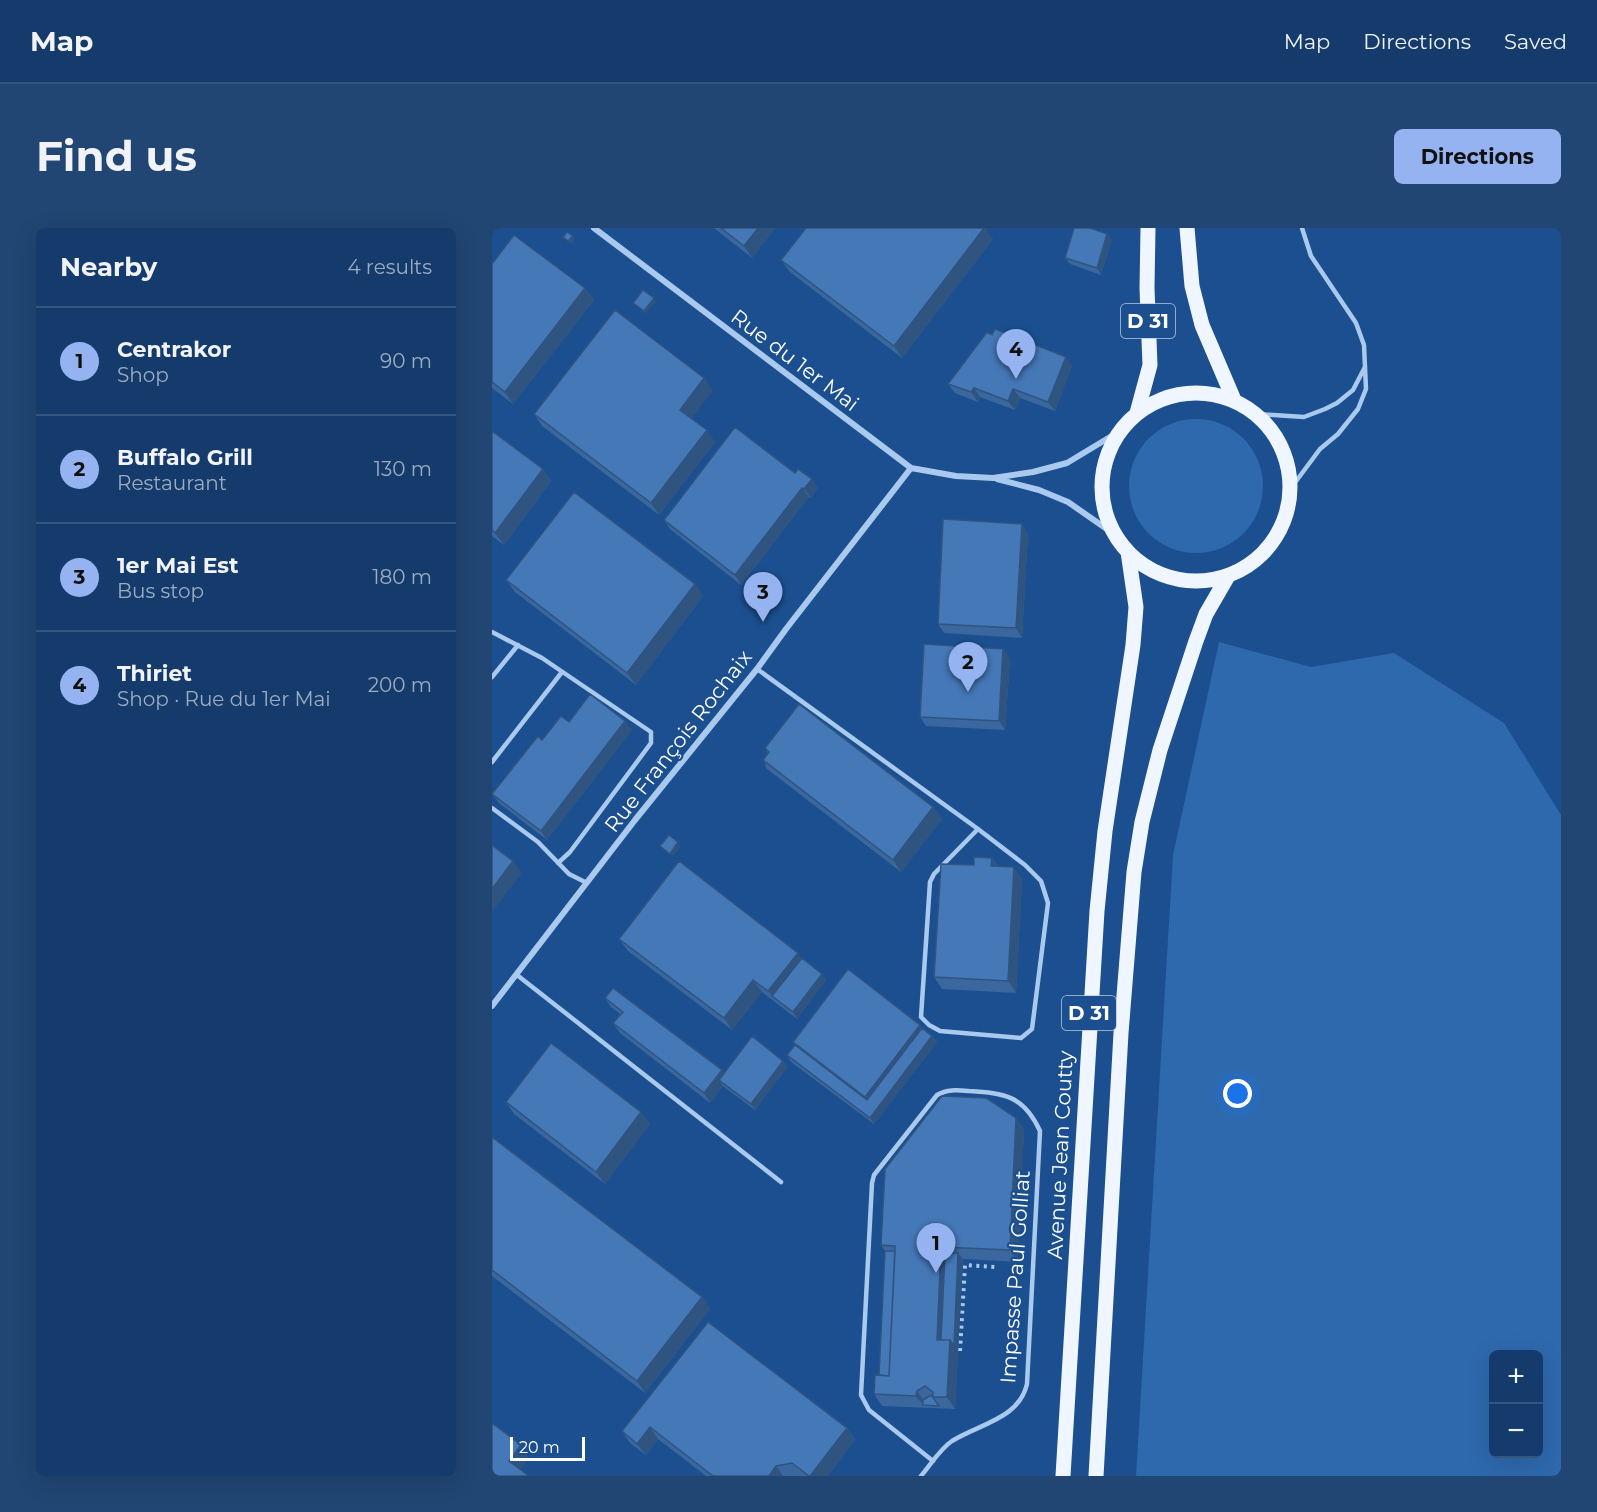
<!DOCTYPE html>
<html lang="en">
<head>
<meta charset="utf-8">
<style>
	body { margin:0; font-family:Montserrat,sans-serif; background:#214673; color:#f1f3f6 }
	.controls { position:absolute; right:18px; bottom:18px; display:grid; overflow:hidden; border-radius:9px; box-shadow:0 6px 24px #0002 }
	.controls button { width:54px; height:54px; display:grid; place-items:center; padding:0; border:0; border-bottom:2px solid #33557e; background:#143b6b; color:#f1f3f6; font:30px sans-serif }
	.scale { position:absolute; left:18px; bottom:15px; width:75px; box-sizing:border-box; padding-left:6px; border:3px solid #fff; border-top:0; font-size:16px; line-height:21px; white-space:nowrap; color:#fff; -webkit-text-stroke:4px #1b4f8f; paint-order:stroke }
	.you { position:absolute; left:746px; top:866px; width:21px; height:21px; margin:-15px; border:4px solid #fff; border-radius:50%; background:#1a73e8; box-shadow:0 0 0 9px #1a73e833 }
	.badge { display:grid; place-items:center; width:39px; height:39px; border-radius:50%; background:#95b2f1; color:#111; font-size:20px; font-weight:700 }
	.pin { position:absolute; translate:-50% -50px; filter:drop-shadow(0 2px 3px #0008) }
	.pin::after { content:''; position:absolute; top:32px; width:21px; height:18px; background:inherit; clip-path:polygon(0 0,100% 0,50% 100%) }
	.list { margin:0; padding:0; list-style:none }
	h2 { display:flex; justify-content:space-between; align-items:center; height:78px; margin:0; padding:0 24px; font-size:26px }
	h2 small { font-size:20px; font-weight:400; color:#9dadc1 }
	.list li { display:grid; grid-template-columns:39px 1fr auto; gap:18px; align-items:center; box-sizing:border-box; height:108px; padding:0 24px; border-top:2px solid #33557e }
	.list b { display:block; font-size:22px; white-space:nowrap }
	.list p { margin:0; font-size:20px; white-space:nowrap; color:#9dadc1 }
	.list em { font-size:20px; font-style:normal; color:#9dadc1 }
	.map { position:relative; flex:none; width:1069px; height:1248px; overflow:hidden; border-radius:9px }
	header { display:flex; align-items:center; gap:36px; box-sizing:border-box; height:84px; padding:0 30px; background:#143b6b; border-bottom:2px solid #33557e }
	header strong { font-size:28px }
	nav { display:flex; gap:33px; margin-inline-start:auto; font-size:21px }
	.intro { display:flex; align-items:center; justify-content:space-between; box-sizing:border-box; height:144px; padding:0 36px }
	h1 { margin:0; font-size:42px }
	.button { padding:15px 27px; border-radius:9px; background:#95b2f1; color:#111; font-size:21px; font-weight:700 }
	main { display:flex; gap:36px; padding:0 36px }
	aside { flex:1; background:#143b6b; border-radius:9px; box-shadow:0 6px 24px #0002 }
	.map>svg:first-child { display:block }
	.green { fill:#2e69ad; fill-rule:evenodd }
	.lines { fill:none; stroke-linecap:round; stroke-linejoin:round }
	.path { stroke:#a9c9ee; stroke-width:4; stroke-dasharray:3 4.5; stroke-linecap:butt }
	.service { stroke:#a9c9ee; stroke-width:4.5 }
	.minor { stroke:#a9c9ee; stroke-width:6 }
	.primary { stroke:#f0f6ff; stroke-width:15 }
	.wall { fill:#3a679d }
	.shaded-wall { fill:#305480 }
	.building { fill:#4478b7; stroke:#305480; stroke-width:1.5 }
	.labels { text-anchor:middle; dominant-baseline:central; stroke-width:4.5; stroke-linejoin:round; paint-order:stroke }
	.shield { fill:#1b4f8f; stroke:#bbcadd; stroke-width:1.5 }
	.shield-label { font-size:20px; font-weight:bold; fill:#fff }
	.street-label { font-size:21px; fill:#fff; stroke:#1b4f8f }
</style>
</head>
<body>
<header>
<strong>Map</strong>
<nav><a>Map</a><a>Directions</a><a>Saved</a></nav>
</header>
<div class="intro"><h1>Find us</h1><a class="button">Directions</a></div>
<main>
<aside>
<h2>Nearby<small>4 results</small></h2>
<ul class="list">
<li><span class="badge">1</span><div><b>Centrakor</b><p>Shop</p></div><em>90 m</em></li>
<li><span class="badge">2</span><div><b>Buffalo Grill</b><p>Restaurant</p></div><em>130 m</em></li>
<li><span class="badge">3</span><div><b>1er Mai Est</b><p>Bus stop</p></div><em>180 m</em></li>
<li><span class="badge">4</span><div><b>Thiriet</b><p>Shop · Rue du 1er Mai</p></div><em>200 m</em></li>
</ul>
</aside>
<div class="map">
<svg width="1069" height="1248" viewBox="0 0 1069 1248">
	<rect width="100%" height="100%" fill="#1b4f8f"/>
	<path class="green" d="M637 258a67 67 0 1 1 134 0a67 67 0 1 1-134 0Z
		M727,414L819,439L902,425L1012,495L1069,587V1248H644L681,627ZM1046,1126V1226H1002V1126Z"/>
	<g class="lines">
		<path class="path" d="M468,1123L473,1037L504,1039"/>
		<path class="service" d="M765,186L812,189L833,181L845,175L861,162L873,139
			M799,260L828,221L846,206L866,181L874,161L872,117L864,95L819,28L810,0
			M0,404L50,430L159,504V515L78,624L66,635
			M265,441L486,601L533,637L549,653L556,675L540,801L529,810L448,803L437,797L429,789L438,654L442,646L486,601
			M0,449L26,417
			M0,534L70,444
			M0,580L46,614L77,646L95,655
			M25,747L289,954
			M429,1248C439,1236 448,1221 460,1213C487,1196 527,1191 535,1156L548,903C532,868 513,865 477,863C465,862 455,861 445,867L382,947L380,955L369,1167L377,1182L441,1233"/>
		<path class="minor" d="M102,0L419,240L464,248L501,250L541,244L575,235L628,203
			M505,251L547,262L576,274L622,306
			M0,778L143,592L265,441L294,401L419,240"/>
		<path class="primary" d="M695,0L700,58L710,97L742,172
			M610 259a94 94 0 1 1 188 0a94 94 0 1 1-188 0Z
			M645,185L658,137L655,60L656,0
			M571,1248L605,683L613,603L641,417L644,379L636,324
			M604,1248L629,805L642,644L650,594L668,522L704,413L714,386L736,348"/>
	</g>
	<path class="wall" d="M222,0H283L260,30Z
		M615,6L620,12L609,47L578,36L573,30Z
		M501,11L410,130L298,44L289,32Z
		M0,36L93,60L102,72L21,176L0,160Z
		M500,107L574,129L580,138L563,183L528,170L523,182L488,169L486,174L463,165L456,156Z
		M221,162L199,190L223,214L167,287L50,198L42,186Z
		M0,203L51,241L59,253L12,317L0,308Z
		M303,245L326,260L319,270L317,269L249,357L178,301L172,292Z
		M536,305L530,410L452,405L446,396Z
		M14,352L211,368L144,457L23,364Z
		M518,430L513,502L434,498L428,489Z
		M133,493L140,502L55,612L7,575L0,566L50,512L77,494Z
		M273,520L441,579L450,591L409,644L275,541L273,538L274,537L271,532L276,525Z
		M500,630L506,638L530,651L524,765L450,761L442,749L482,637Z
		M127,711L310,730L334,752L305,791L270,764L240,802L136,723Z
		M113,770L230,842L232,845L291,833L295,839L263,882L231,858L218,875L128,805L121,795L128,786L119,779Z
		M430,800L440,808L445,814L382,896L299,834L295,827L303,817L301,814Z
		M14,874L158,896L113,956L22,886Z
		M524,890L532,902L526,1034L471,1031L463,1181L390,1178L382,1166L387,1147L393,1023L389,1017Z
		M0,909L210,1069L218,1081L153,1165L0,1048Z
		M216,1094L355,1200L363,1212L336,1248H214L166,1211L154,1227L138,1215L130,1203Z"/>
	<path class="shaded-wall" d="M266,0H283L260,30L252,18Z
		M492,0H493L501,11L410,130L402,118Z
		M615,6L620,12L609,47L605,40Z
		M81,8L83,11L79,16L76,13Z
		M93,60L102,72L21,176L13,164Z
		M162,70L164,73L154,86L152,83Z
		M574,129L580,138L563,183L556,174Z
		M212,150L221,162L197,194L188,182Z
		M482,160L488,169L486,174L479,164Z
		M521,161L528,170L523,182L516,173Z
		M215,202L223,214L167,287L159,275Z
		M51,241L59,253L12,317L3,305Z
		M320,251L326,260L319,270L312,261Z
		M310,260L317,269L249,357L243,347Z
		M530,296L536,305L530,410L524,400Z
		M203,356L211,368L144,457L135,445Z
		M511,421L518,430L513,502L507,493Z
		M133,493L140,502L55,612L49,603Z
		M441,579L450,591L409,644L401,632Z
		M186,614L189,618L180,629L178,626Z
		M500,630L508,642L499,638Z
		M21,633L30,645L0,684V661Z
		M522,639L530,651L524,765L516,753Z
		M306,725L314,736L280,768L276,763Z
		M330,746L334,752L305,791L301,784Z
		M261,752L270,764L240,802L232,790Z
		M428,797L434,806L379,878L373,869Z
		M440,808L445,814L382,896L378,890Z
		M291,833L295,839L263,882L259,876Z
		M230,842L236,852H227L231,858L218,875L212,865Z
		M149,884L158,896L113,956L104,944Z
		M524,890L532,902L526,1034L518,1022Z
		M449,1019L458,1031L454,1118L445,1112Z
		M466,1025L471,1031L463,1181L455,1169L458,1112Z
		M210,1069L218,1081L153,1165L145,1153Z
		M425,1163L433,1175L431,1177L424,1168Z
		M158,1199L166,1211L154,1227L145,1216Z
		M355,1200L363,1212L336,1248H318Z
		M29,1217L37,1229L26,1245L17,1233Z
		M284,1238L291,1248H277Z"/>
	<path class="building" d="M229,0H266L252,18Z
		M314,0H492L402,118L289,32Z
		M582,0H598L615,6L605,40L573,30Z
		M75,4L81,8L76,13L71,9Z
		M22,7L93,60L13,164L0,154V36Z
		M151,62L162,70L152,83L141,75Z
		M123,82L212,150L188,182L215,202L159,275L42,186Z
		M503,101L574,129L556,174L521,161L516,173L482,160L479,164L456,156L495,104L500,107Z
		M243,199L303,245L306,241L320,251L312,261L310,260L243,347L172,292Z
		M0,203L51,241L3,305L0,302Z
		M82,264L203,356L135,445L14,352Z
		M451,291L530,296L524,400L446,396Z
		M432,416L511,421L507,493L428,489Z
		M98,466L133,493L49,603L0,566L46,508L50,512L69,488L77,494Z
		M307,476L441,579L401,632L271,532L277,524L273,520Z
		M177,607L186,614L178,626L168,618Z
		M0,617L21,633L0,661Z
		M482,629L500,630L499,638L522,639L516,753L442,749L449,636L482,637Z
		M187,633L306,725L276,763L261,752L232,790L127,711Z
		M310,730L330,746L301,784L280,768Z
		M356,741L428,797L373,869L301,814Z
		M121,760L230,842L212,865L121,795L131,784L113,770Z
		M430,800L440,808L378,890L295,827L303,817L375,872Z
		M260,808L291,833L259,876L227,852Z
		M59,815L149,884L104,944L14,874Z
		M450,868L494,870L524,890L518,1022L449,1019L445,1112H458L455,1169H441V1164L433,1158L425,1163L424,1168L382,1166L383,1147L397,1148L403,1018L389,1017L393,941Z
		M0,909L210,1069L145,1153L0,1042Z
		M393,1023H403L397,1148L387,1147Z
		M453,1025H466L462,1118L458,1112H449Z
		M216,1094L355,1200L318,1248H317L300,1235L284,1238L277,1248H221L158,1199L145,1216L130,1203Z
		M439,1167L447,1178L431,1177V1172Z
		M0,1195L29,1217L17,1233L37,1248H0Z"/>
	<g class="labels">
		<g class="shield">
			<rect x="629" y="76" width="54" height="34" rx="4.5"/>
			<rect x="570" y="768" width="54" height="34" rx="4.5"/>
		</g>
		<g class="shield-label">
			<text x="656" y="93">D 31</text>
			<text x="597" y="785">D 31</text>
		</g>
		<g class="street-label">
			<text transform="translate(303 132) rotate(37)">Rue du 1er Mai</text>
			<text transform="translate(186 513) rotate(-52)">Rue François Rochaix</text>
			<text transform="translate(568 927) rotate(-87)">Avenue Jean Coutty</text>
			<text transform="translate(523 1049) rotate(-86)">Impasse Paul Golliat</text>
		</g>
	</g>
</svg>
<div class="controls">
<button>+</button>
<button>−</button>
</div>
<div class="scale">20 m</div>
<div class="you"></div>
<div class="pin badge" style="left:444px;top:1045px">1</div>
<div class="pin badge" style="left:476px;top:464px">2</div>
<div class="pin badge" style="left:271px;top:394px">3</div>
<div class="pin badge" style="left:524px;top:151px">4</div>
</div>
</main>
</body>
</html>
